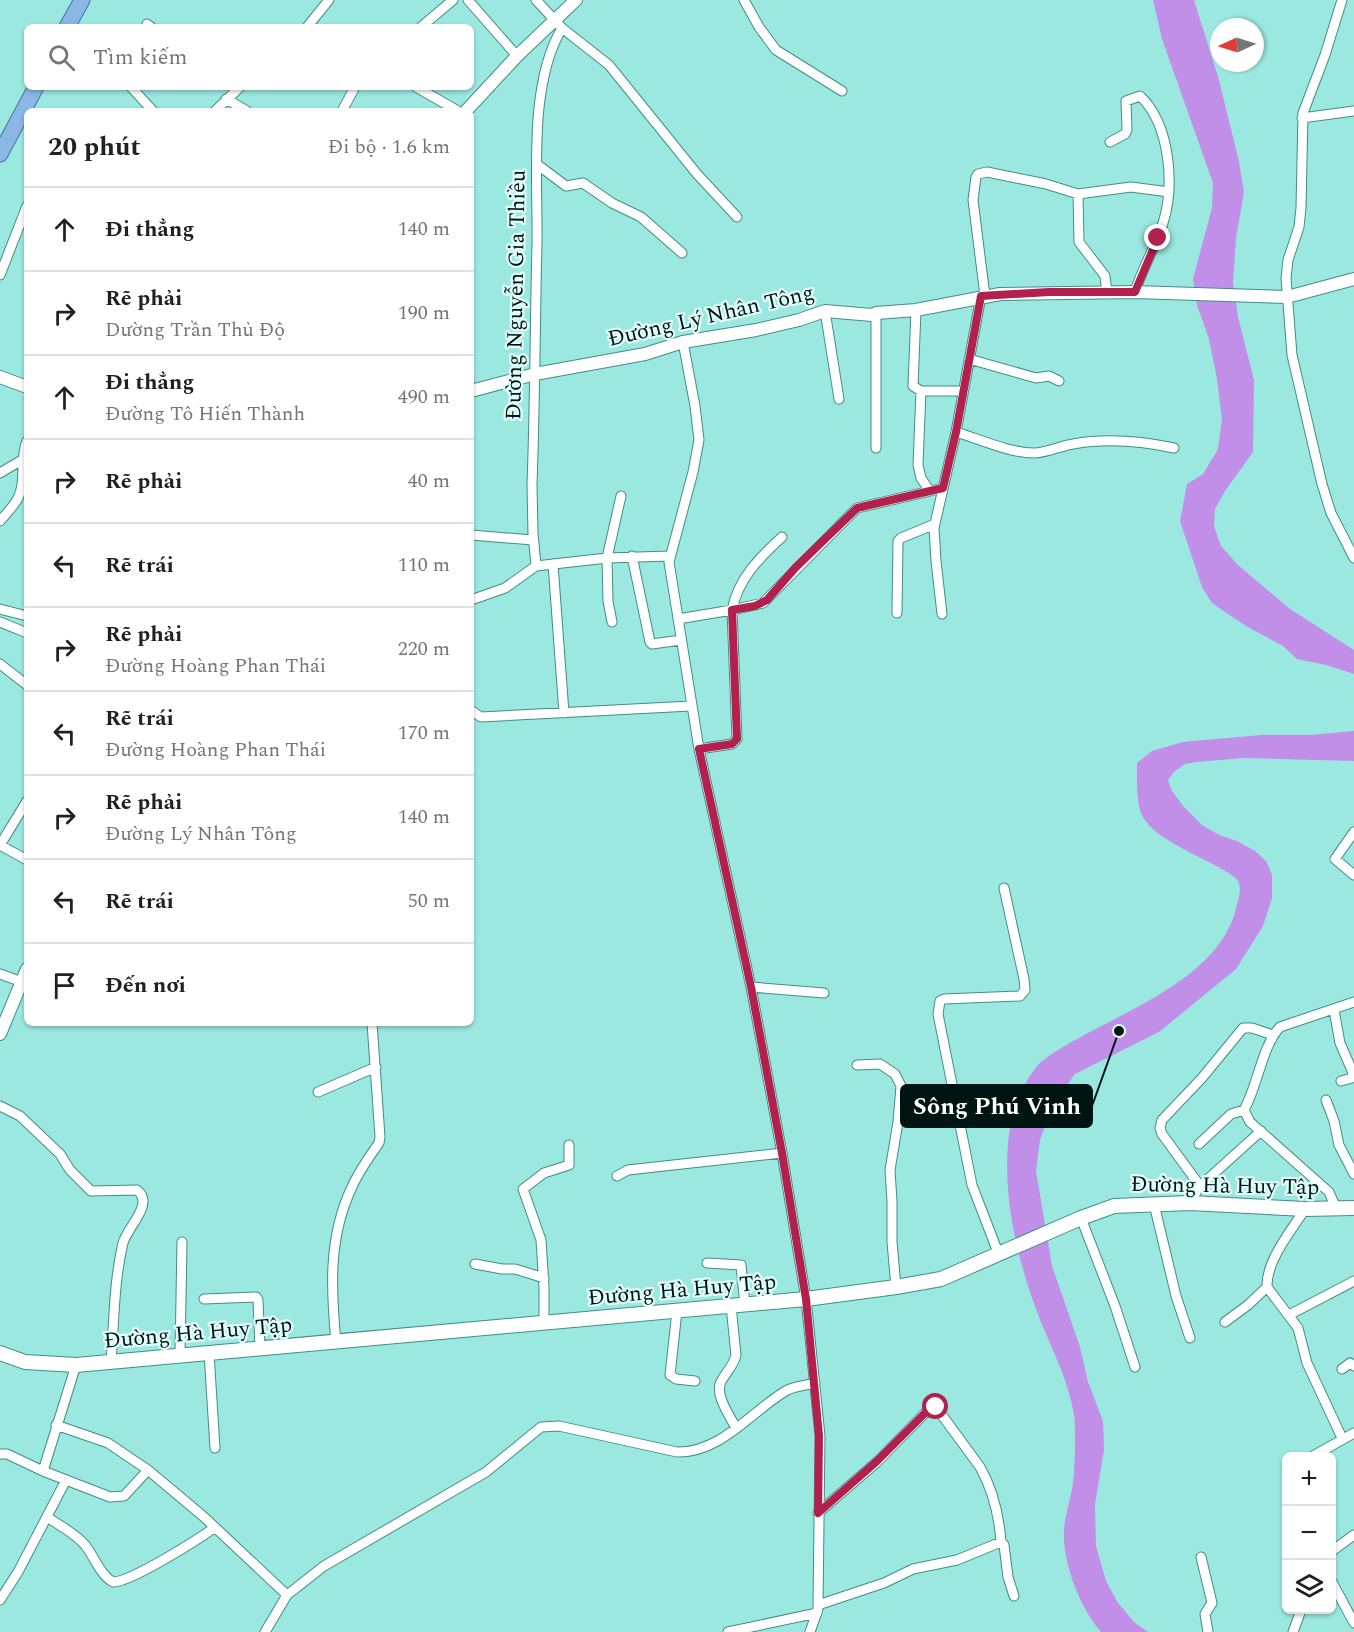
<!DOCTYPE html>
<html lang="vi">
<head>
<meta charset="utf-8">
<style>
	body { margin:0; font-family:Spectral,serif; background:#f6f6f6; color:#202124 }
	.controls { position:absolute; right:18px; bottom:18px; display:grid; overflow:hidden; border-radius:9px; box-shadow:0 2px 4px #0004 }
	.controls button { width:54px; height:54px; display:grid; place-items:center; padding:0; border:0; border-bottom:2px solid #e0e0e0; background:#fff; color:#202124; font:30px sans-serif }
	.compass { position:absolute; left:1210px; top:18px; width:54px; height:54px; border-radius:50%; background:#fff; box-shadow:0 2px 4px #0004; rotate:266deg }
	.stop { position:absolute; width:18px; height:18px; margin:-14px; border:4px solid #b2214e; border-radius:50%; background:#fff }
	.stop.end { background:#b2214e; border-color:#fff; box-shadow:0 2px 6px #0008 }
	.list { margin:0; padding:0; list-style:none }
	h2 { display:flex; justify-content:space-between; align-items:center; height:78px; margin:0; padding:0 24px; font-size:26px }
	h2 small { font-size:20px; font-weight:400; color:#757577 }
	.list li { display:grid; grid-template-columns:39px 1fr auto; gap:18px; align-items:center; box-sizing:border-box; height:84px; padding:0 24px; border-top:2px solid #e0e0e0 }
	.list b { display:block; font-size:22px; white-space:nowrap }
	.list p { margin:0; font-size:20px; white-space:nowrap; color:#757577 }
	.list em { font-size:20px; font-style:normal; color:#757577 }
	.icon { flex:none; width:33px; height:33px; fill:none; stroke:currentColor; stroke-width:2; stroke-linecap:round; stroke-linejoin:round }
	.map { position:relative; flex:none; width:1354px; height:1632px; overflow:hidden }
	.search { position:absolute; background:#fff; box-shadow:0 2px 4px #0004; left:24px; top:24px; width:450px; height:66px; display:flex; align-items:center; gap:15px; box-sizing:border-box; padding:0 21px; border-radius:9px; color:#757577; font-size:22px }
	.panel { position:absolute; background:#fff; box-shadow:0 2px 4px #0004; left:24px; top:108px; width:450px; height:918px; border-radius:9px }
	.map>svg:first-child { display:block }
	.water { fill:#c18ee8 }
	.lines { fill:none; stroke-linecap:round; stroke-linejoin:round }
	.minor-casing { stroke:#418d88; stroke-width:11 }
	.tertiary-casing { stroke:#418d88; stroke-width:14 }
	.secondary-casing { stroke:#418d88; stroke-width:16 }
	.trunk-casing { stroke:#477398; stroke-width:17 }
	.minor { stroke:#fff; stroke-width:9 }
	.tertiary { stroke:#fff; stroke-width:12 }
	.secondary { stroke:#fff; stroke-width:14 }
	.trunk { stroke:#8ab8e6; stroke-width:15 }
	.route { stroke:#b2214e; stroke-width:8 }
	.labels { text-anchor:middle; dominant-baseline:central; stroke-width:4.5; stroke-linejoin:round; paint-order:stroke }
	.street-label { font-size:22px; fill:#001513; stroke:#e2fffc }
	.leader { fill:none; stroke:#001513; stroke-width:2 }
	.callout-dot { fill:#001513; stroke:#e2fffc; stroke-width:2 }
	.callout { fill:#001513; stroke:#001513; stroke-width:2 }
	.callout-label { font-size:24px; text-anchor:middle; font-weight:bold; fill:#fff }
</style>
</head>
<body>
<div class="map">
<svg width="1354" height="1632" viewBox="0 0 1354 1632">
	<rect width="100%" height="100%" fill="#9be8e1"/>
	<path class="water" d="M1153,0H1194L1219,80L1239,162L1244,192L1236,238L1233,282L1238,317L1254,380L1253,452L1225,491L1215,509L1214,526L1221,546L1238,565L1290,609L1354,650V674L1326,665L1297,659L1283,646L1246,626L1212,603L1202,587L1180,521L1187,484L1203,474L1218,449L1222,419L1217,379L1209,339L1197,305L1193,279L1212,208L1213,183L1162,39Z
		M1354,731V761L1243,758L1197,762L1185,764L1174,772L1168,780L1172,791L1183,806L1202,825L1219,835L1237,841L1255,851L1266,861L1272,875V898L1263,926L1236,969L1159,1032L1075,1074L1054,1102L1040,1140L1036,1171L1052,1266L1080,1347L1088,1382L1103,1421L1104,1450L1095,1504L1096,1546L1106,1581L1118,1603L1135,1623L1148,1632H1101C1080,1608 1062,1562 1064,1530C1065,1514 1071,1498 1073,1483C1075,1466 1076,1431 1074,1414C1068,1381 1055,1355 1042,1325C1020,1269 1003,1205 1008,1144C1010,1117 1020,1087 1037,1066C1047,1055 1072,1042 1086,1034C1140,1005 1224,971 1237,904C1239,899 1241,889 1239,883C1236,868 1155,845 1142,815C1136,803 1137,777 1137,763L1152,751L1183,742L1261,735H1310Z"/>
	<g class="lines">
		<defs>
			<path id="minor" d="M468,0L517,56
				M536,0L562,28L609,65L697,174L737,217
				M744,0L759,27L776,50L842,91
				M1342,0L1325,55L1303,113L1301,208L1299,227L1288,260L1286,278L1292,355L1322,484L1331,513L1354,558
				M147,24L151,27
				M307,27L329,0
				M421,27L453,0
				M131,87L153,111
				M416,87L458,111
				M226,99L247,111
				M215,111L240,87
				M342,111L355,87
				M1302,118L1354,111
				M1110,142L1125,134L1127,130L1126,101L1140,96C1170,124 1175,185 1163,223C1156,247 1142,268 1135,292
				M538,165L566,186L583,183L612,203L641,217L682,253
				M1078,194L1079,242L1105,276L1107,293
				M0,275L27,206
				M985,296L973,200L976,177L978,174L987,172L1046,184L1078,194L1131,187L1169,192
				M916,310L913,386L921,391H962
				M825,311L839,399
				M876,313V448
				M683,342L695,406L699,440L693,472L669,562L699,749L751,987L782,1153L806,1299L820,1436L818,1609L810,1632
				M969,359L1036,378L1049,376L1059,381
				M921,391L918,465L921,478L929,490
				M956,432C979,439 1012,454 1036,453C1049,452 1060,446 1073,444C1106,438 1141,441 1174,448
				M0,473L22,460
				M0,521C6,514 14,506 18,498C27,480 19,459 27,441
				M471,535L533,540
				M632,556L650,642L652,644L681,640
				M553,564L564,713
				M536,566L533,533L532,485C535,404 535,324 537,243C538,178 528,85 562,28
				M471,600L505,588L536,566L607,558L670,556
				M0,609L27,616
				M897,613L898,541L901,538L935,524
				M942,614L936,561L934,528L956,432L981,296
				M678,619L732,610L763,603L857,508L943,488
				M0,622L27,633
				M612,622L608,601L607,558L621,496
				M0,664L27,685
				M472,711L481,717L691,706
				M699,749L732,744L737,739L732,610C738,579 759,558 782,537
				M1354,832L1335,859L1354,875
				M0,845L27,801
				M0,845L27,860
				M0,974L22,982
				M751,987L824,993
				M1334,1010L1340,1043L1353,1073L1352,1078L1341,1081
				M857,1065L880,1064L895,1074L901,1086L898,1122L890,1170L892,1201V1242L896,1287
				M318,1092L376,1067
				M1326,1100L1334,1121L1339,1145L1354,1174
				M0,1106L20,1116L60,1154L70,1170L91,1191L137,1190C155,1204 127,1227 123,1243C114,1281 114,1322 111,1362
				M1199,1144L1231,1114L1244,1110
				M617,1176L628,1170L782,1153
				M1200,1186L1162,1134L1160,1128L1162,1120L1202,1078L1243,1028H1252L1273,1035
				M1190,1203L1199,1187L1261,1131
				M1154,1204L1176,1296L1190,1338
				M1336,1208L1329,1192L1250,1122L1244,1110C1258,1085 1262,1046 1280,1027L1354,1002
				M1305,1209C1291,1231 1266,1261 1267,1287L1298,1328L1307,1363L1342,1438
				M1081,1218L1115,1306L1135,1367
				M999,1255L972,1185L938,1014L940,1001L944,999L1020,996L1025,990L1024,979L1004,888
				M707,1263L741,1265L745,1305
				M475,1264L502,1269H515L544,1278
				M204,1299L256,1297L258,1300L260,1348
				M731,1306L736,1355C734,1365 727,1371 722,1380C713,1393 730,1416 736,1428
				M677,1311L670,1375L676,1379L695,1381
				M1289,1315L1354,1281
				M1225,1322L1248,1305L1267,1287
				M544,1323V1287L541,1240L523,1189L544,1173L569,1165V1145
				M336,1343C331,1289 328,1237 352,1187C359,1171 369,1157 379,1143L380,1137L372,1023
				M209,1353L215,1448
				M180,1355L182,1242
				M76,1365L43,1471L110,1497L124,1496L148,1470
				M1342,1369L1350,1363L1354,1366
				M56,1425L108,1443L148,1470L204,1517L287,1595
				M0,1454H7L43,1471
				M1313,1456L1354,1433
				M818,1513L877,1462L928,1410L936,1407L980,1467C993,1490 999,1515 1001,1542
				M47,1517C60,1526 75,1533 85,1545C94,1556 100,1575 113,1582C131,1582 197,1540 214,1528
				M1332,1551L1354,1535
				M1201,1557L1212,1603L1205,1614L1208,1632
				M1332,1582L1354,1623
				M0,1600L18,1572L66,1480
				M818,1605L884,1583L913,1569L957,1560L1001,1542L1004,1545L1008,1577L1014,1596
				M265,1632L287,1595L324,1566L486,1472L541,1427L559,1426L677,1452C720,1453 750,1413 784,1392C792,1386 805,1386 815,1383
				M728,1632L817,1613
				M1293,1632L1301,1610"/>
			<path id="tertiary" d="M466,111L517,56L576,0
				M0,377L27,387
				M471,391L535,374L645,354L683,342L756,330L799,320L825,311L872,315L876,313L916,310L1000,294L1135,292L1287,297L1354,279
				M0,1034L27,969"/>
			<path id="secondary" d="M0,1353L25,1362L76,1365L806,1299L896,1287L941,1279L1081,1218L1114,1206L1190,1203L1305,1209L1354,1208"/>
			<path id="trunk" d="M67,27L82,0
				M0,154L36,87"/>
		</defs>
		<use href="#minor" class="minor-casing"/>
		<use href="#tertiary" class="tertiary-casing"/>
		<use href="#secondary" class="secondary-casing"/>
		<use href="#trunk" class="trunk-casing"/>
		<use href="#minor" class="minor"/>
		<use href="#tertiary" class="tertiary"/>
		<use href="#secondary" class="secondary"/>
		<use href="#trunk" class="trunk"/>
	</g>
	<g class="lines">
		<path class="route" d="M936,1407L928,1410L876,1462L818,1513L819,1436L806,1299L782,1153L751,987L699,749L732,744L737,739L732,610L755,606L767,600L796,567L857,508L943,488L956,432L981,296L1049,292H1135L1158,238"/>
	</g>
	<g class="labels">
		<g class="street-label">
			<text transform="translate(516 295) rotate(-89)">Đường Nguyễn Gia Thiều</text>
			<text transform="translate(711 316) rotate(-13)">Đường Lý Nhân Tông</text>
			<text transform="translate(1225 1186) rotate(1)">Đường Hà Huy Tập</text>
			<text transform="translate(682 1290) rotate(-5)">Đường Hà Huy Tập</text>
			<text transform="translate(198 1333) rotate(-5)">Đường Hà Huy Tập</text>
		</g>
	</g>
	<path class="leader" d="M1119 1031L1092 1106"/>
	<circle class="callout-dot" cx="1119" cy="1031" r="6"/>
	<rect class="callout" x="901" y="1085" width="191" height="42" rx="6"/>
	<g class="callout-label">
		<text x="997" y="1114">Sông Phú Vinh</text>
	</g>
</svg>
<div class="controls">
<button>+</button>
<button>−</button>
<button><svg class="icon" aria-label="layers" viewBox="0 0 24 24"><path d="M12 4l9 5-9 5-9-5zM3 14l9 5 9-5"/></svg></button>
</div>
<svg class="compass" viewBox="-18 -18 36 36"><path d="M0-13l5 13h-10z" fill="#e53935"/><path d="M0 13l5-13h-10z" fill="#757577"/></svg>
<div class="stop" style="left:936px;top:1407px"></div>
<div class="stop end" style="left:1158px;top:238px"></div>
<div class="search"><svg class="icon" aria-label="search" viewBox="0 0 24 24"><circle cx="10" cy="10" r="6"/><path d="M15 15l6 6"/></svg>Tìm kiếm</div>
<section class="panel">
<h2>20 phút<small>Đi bộ · 1.6 km</small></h2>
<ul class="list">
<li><svg class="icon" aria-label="ahead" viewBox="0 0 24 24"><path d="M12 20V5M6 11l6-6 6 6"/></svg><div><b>Đi thẳng</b></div><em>140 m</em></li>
<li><svg class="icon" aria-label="right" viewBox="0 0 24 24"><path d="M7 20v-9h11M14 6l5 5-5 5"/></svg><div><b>Rẽ phải</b><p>Dường Trần Thủ Độ</p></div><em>190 m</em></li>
<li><svg class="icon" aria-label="ahead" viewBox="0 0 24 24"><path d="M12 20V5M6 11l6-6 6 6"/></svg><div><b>Đi thẳng</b><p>Đường Tô Hiến Thành</p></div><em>490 m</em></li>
<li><svg class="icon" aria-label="right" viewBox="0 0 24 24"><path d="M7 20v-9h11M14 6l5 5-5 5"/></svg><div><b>Rẽ phải</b></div><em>40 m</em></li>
<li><svg class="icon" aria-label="left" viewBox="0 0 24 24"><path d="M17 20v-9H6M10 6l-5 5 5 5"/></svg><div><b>Rẽ trái</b></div><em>110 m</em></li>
<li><svg class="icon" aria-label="right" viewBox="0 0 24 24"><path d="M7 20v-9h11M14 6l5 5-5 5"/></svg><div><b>Rẽ phải</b><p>Đường Hoàng Phan Thái</p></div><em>220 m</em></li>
<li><svg class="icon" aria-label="left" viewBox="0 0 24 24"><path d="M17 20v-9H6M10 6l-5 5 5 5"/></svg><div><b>Rẽ trái</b><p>Đường Hoàng Phan Thái</p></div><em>170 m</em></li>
<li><svg class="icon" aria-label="right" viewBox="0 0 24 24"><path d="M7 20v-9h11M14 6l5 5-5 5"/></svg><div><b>Rẽ phải</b><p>Đường Lý Nhân Tông</p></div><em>140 m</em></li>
<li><svg class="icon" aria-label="left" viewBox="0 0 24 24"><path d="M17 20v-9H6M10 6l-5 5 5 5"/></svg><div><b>Rẽ trái</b></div><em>50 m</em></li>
<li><svg class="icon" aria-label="arrive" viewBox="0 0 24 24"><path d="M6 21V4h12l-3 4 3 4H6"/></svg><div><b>Đến nơi</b></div></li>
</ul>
</section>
</div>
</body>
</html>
